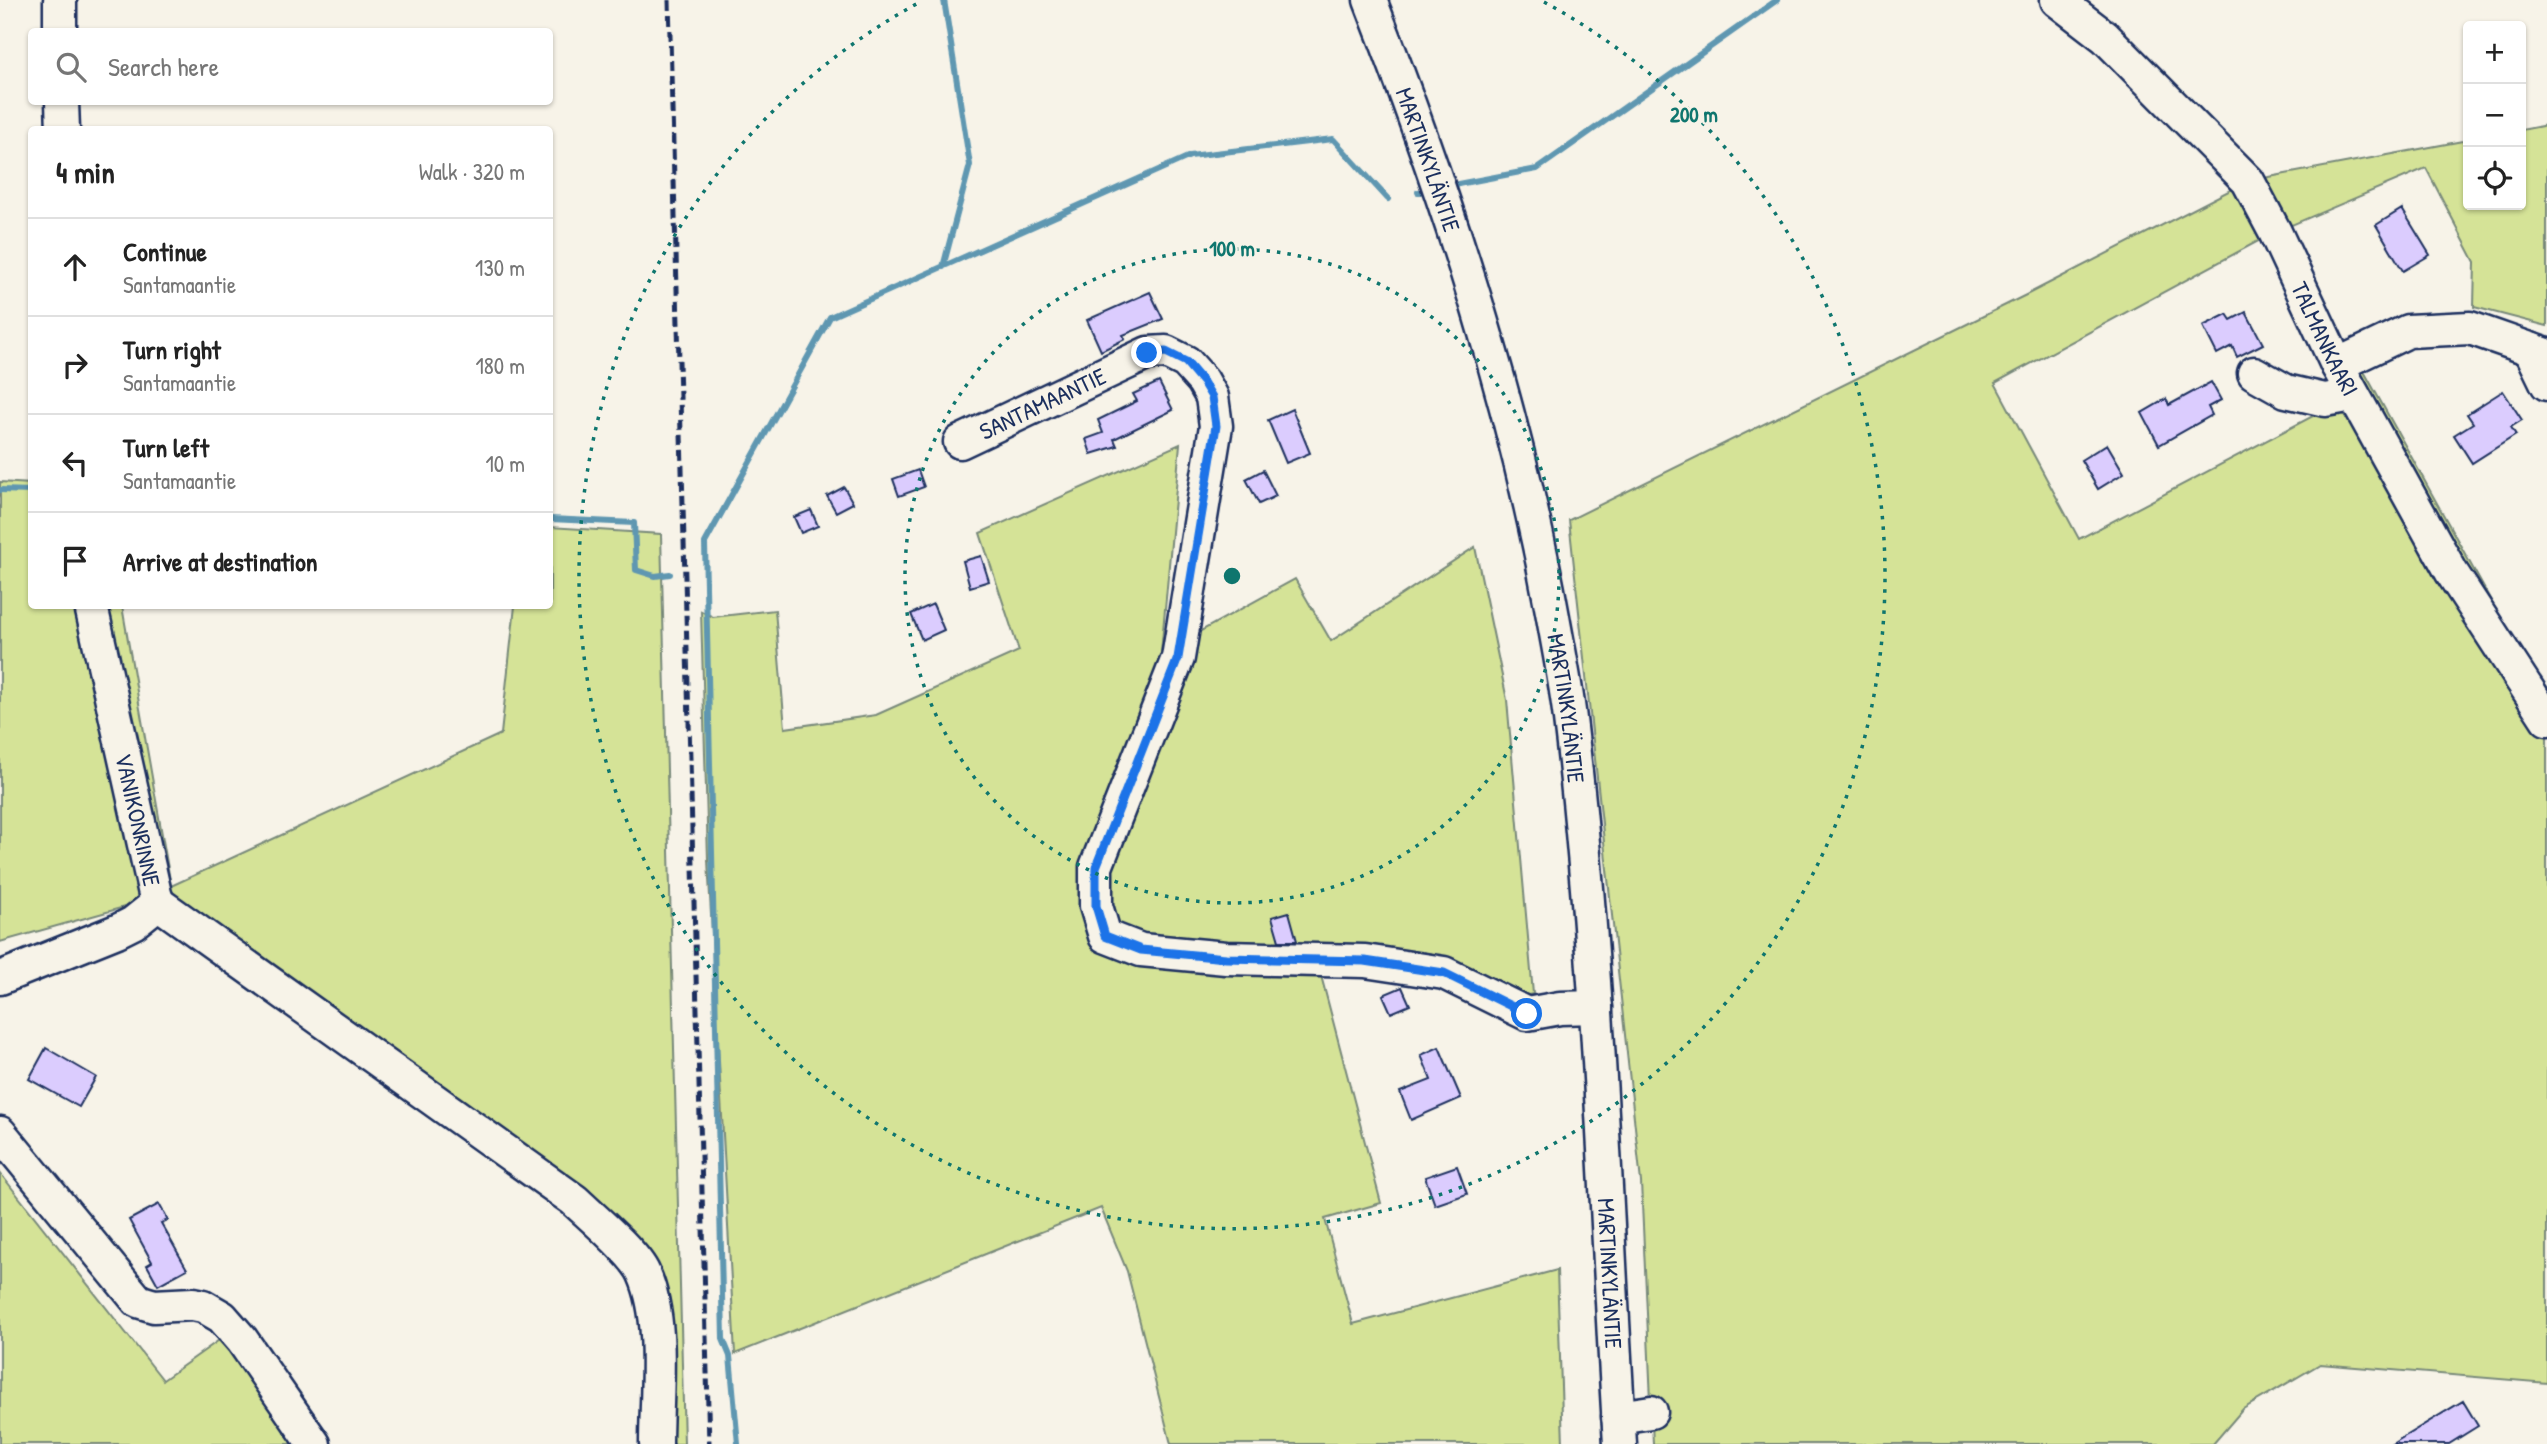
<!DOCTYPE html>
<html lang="en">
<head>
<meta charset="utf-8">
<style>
	body { margin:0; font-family:"Patrick Hand",sans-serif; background:#f6f6f6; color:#222 }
	.controls { position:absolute; right:21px; top:21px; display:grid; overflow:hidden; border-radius:7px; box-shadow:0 2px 5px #0004 }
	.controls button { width:63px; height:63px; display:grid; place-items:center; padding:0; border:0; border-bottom:2px solid #e0e0e0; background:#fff; color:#222; font:35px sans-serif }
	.stop { position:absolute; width:21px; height:21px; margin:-16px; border:5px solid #1a73e8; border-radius:50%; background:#fff }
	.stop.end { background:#1a73e8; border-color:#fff; box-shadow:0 2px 7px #0008 }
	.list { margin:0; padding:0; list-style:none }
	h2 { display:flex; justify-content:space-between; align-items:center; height:91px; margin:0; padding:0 28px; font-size:30px }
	h2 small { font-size:23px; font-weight:400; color:#767676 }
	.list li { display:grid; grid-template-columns:46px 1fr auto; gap:21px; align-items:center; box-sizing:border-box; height:98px; padding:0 28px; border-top:2px solid #e0e0e0 }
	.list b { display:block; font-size:26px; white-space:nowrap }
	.list p { margin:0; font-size:23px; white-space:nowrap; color:#767676 }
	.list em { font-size:23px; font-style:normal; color:#767676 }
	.icon { flex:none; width:38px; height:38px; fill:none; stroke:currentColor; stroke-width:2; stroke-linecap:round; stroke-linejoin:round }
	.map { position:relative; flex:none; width:2547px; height:1444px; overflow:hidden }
	.search { position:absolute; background:#fff; box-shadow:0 2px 5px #0004; left:28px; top:28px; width:525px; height:77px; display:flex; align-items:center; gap:18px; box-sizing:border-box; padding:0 24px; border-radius:7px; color:#767676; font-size:26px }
	.panel { position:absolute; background:#fff; box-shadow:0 2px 5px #0004; left:28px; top:126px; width:525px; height:483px; border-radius:7px }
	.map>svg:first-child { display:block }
	.green { fill:#d5e397; stroke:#78897a; stroke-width:2 }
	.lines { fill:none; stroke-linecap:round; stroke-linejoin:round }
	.stream { stroke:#5f97b1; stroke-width:6 }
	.building { fill:#dbccfe; stroke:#1b2f5e; stroke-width:2 }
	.minor-casing { stroke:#1b2f5e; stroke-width:37 }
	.minor { stroke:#f7f3e8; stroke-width:32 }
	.rail { stroke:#1b2f5e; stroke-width:5; stroke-dasharray:10 5; stroke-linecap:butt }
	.route { stroke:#1a73e8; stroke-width:9 }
	.ring { fill:none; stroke:#0f766e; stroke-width:3.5; stroke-dasharray:3.5 7 }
	.labels { text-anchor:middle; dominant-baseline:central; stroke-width:5; stroke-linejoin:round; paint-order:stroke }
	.street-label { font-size:24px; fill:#1b2f5e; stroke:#f7f3e8 }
	.centre { fill:#0f766e; stroke:#f7f3e8; stroke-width:3.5 }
	.ring-label { font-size:21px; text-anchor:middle; font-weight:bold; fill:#0f766e; stroke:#f7f3e8; stroke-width:5; stroke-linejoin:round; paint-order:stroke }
</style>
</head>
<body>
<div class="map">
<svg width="2547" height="1444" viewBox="0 0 2547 1444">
	<rect width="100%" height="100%" fill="#f7f3e8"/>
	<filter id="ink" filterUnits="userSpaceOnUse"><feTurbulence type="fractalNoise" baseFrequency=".0143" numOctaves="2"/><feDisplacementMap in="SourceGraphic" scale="14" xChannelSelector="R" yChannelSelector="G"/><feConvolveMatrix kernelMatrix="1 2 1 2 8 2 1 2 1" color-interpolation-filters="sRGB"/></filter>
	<g filter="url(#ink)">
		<path class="green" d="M2547,125V326L2474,307L2475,262L2426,168L2275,232L1995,383L2079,539L2353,395L2356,357L2547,702V1383L2320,1364L2243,1409L2213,1444H1653L1641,1182L1569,520L2026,295L2248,181L2468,140V205H2521V130Z
			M1180,444L1161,653L1295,579L1331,641L1475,547L1507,700L1533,994L1515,998L1314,949L1381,1203L1325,1219L1353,1324L1557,1270L1563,1444H1171L1127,1271L1101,1208L735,1354L708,860L701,611L713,617L775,610L785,728L876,715L1019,651L980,533Z
			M0,482L31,484L32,606H122L171,886L501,734L515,606H550V527L661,534L684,1444H663L669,1326L586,1190L195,910L135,904L0,942Z
			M0,1173L163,1380L246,1321L327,1444H0Z"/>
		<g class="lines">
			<path class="stream" d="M1458,184L1537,169L1777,0
				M1418,192H1420
				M943,267L970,165L944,0
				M0,490L32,491
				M550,519L634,523L636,570L655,576L670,574
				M738,1444L730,1356L723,1339L705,543L830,317L1190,156L1333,139L1388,199"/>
		</g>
		<path class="building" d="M2402,209L2430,255L2403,271L2376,225Z
			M1150,292L1163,319L1123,335L1125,339L1101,351L1087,320Z
			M2246,312L2263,344L2237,357L2232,346L2217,354L2203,326L2227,314L2231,320Z
			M1159,382L1173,410L1114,439L1117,446L1091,454L1086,439L1103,433L1098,420L1137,401L1133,394Z
			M2211,382L2221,400L2208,407L2212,415L2159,445L2142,413L2166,399L2169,405Z
			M2503,391L2522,420L2511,427L2516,435L2472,463L2454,435L2473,423L2467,414Z
			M1292,409L1310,453L1286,463L1268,420Z
			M2107,444L2124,473L2098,489L2081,460Z
			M918,470L924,487L899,496L893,479Z
			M1263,470L1276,496L1259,504L1246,479Z
			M844,487L853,503L836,512L827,496Z
			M811,510L818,526L801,533L794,517Z
			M981,556L989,581L970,587L963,561Z
			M933,604L944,630L922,640L911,614Z
			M1289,912L1297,941H1279L1272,917Z
			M1402,987L1410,1005L1391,1013L1383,995Z
			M1439,1047L1461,1098L1411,1120L1400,1092L1431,1080L1421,1055Z
			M46,1048L96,1077L79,1107L29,1079Z
			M1457,1166L1467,1194L1435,1205L1425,1177Z
			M159,1204L168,1220L161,1223L187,1269L158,1285L147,1265L152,1262L129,1220Z
			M2463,1401L2478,1426L2449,1444H2392Z"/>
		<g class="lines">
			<defs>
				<g id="minor">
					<path d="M60,0V32"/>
					<path id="s1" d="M1370,0C1448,200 1515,405 1553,617C1559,651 1566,685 1570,719C1599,960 1605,1202 1620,1444"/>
					<path id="s2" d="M2057,0L2105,37L2248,181L2275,232L2337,365L2452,573L2547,719"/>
					<path d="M62,102L63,130"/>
					<path d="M2530,349L2547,384"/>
					<path d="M2337,365L2408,331L2470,328L2547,355"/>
					<path d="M2254,373L2286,391L2325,400L2353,395"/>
					<path id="s3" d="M960,442L1148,353L1166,352L1186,362L1203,381L1212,397L1216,426L1178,658L1096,867V906L1105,936L1141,950L1226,958L1365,961L1444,973L1527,1014L1560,1008L1596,1007"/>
					<path id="s4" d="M91,606L155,894L158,903"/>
					<path d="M158,903L574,1200C592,1217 635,1253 644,1274C665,1321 656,1393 656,1444"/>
					<path d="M0,978L117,931L133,923L158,903"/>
					<path d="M0,1133L138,1301L154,1306L193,1304L203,1306L222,1317L242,1340L314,1444"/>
					<path d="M1618,1417L1651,1412"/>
				</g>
			</defs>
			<use href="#minor" class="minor-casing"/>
			<use href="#minor" class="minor"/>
			<path class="rail" d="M669,0L709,1444"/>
		</g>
	</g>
	<g class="lines" filter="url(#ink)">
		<path class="route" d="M1147,353L1166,352L1186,362L1203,382L1212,397L1216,426L1178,658L1096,867V906L1105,936L1141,950L1226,958L1365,961L1444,973L1527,1014"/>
	</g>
	<g class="ring">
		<circle cx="1232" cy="576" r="327"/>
		<path d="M1544 2A653 653 0 1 1 920 2"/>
	</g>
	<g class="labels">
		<g class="street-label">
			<text stroke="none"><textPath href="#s1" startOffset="170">MARTINKYLÄNTIE</textPath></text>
			<text stroke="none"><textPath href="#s2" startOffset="439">TALMANKAARI</textPath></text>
			<text stroke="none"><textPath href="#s3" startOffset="91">SANTAMAANTIE</textPath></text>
			<text stroke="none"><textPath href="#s1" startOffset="737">MARTINKYLÄNTIE</textPath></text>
			<text stroke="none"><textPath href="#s4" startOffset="219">VANIKONRINNE</textPath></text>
			<text stroke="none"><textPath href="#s1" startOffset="1304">MARTINKYLÄNTIE</textPath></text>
		</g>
	</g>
	<circle cx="1232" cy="576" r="10" class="centre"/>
	<g class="ring-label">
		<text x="1694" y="122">200 m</text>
		<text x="1232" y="256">100 m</text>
	</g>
</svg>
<div class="controls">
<button>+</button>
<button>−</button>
<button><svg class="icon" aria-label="locate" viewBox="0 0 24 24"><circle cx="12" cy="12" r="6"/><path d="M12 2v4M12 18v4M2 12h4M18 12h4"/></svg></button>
</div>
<div class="stop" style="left:1527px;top:1014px"></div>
<div class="stop end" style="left:1147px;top:353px"></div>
<div class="search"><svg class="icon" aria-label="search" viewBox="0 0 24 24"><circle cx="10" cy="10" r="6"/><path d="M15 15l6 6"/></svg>Search here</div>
<section class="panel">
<h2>4 min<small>Walk · 320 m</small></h2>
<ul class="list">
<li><svg class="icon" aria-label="ahead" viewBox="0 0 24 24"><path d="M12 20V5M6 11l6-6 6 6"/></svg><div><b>Continue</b><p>Santamaantie</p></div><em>130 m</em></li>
<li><svg class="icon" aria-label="right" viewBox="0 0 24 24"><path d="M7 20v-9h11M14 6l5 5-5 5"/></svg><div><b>Turn right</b><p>Santamaantie</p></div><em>180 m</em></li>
<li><svg class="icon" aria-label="left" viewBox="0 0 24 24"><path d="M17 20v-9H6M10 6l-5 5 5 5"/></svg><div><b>Turn left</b><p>Santamaantie</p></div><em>10 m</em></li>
<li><svg class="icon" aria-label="arrive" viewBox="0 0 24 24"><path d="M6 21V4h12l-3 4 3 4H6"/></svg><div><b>Arrive at destination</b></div></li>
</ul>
</section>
</div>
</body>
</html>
